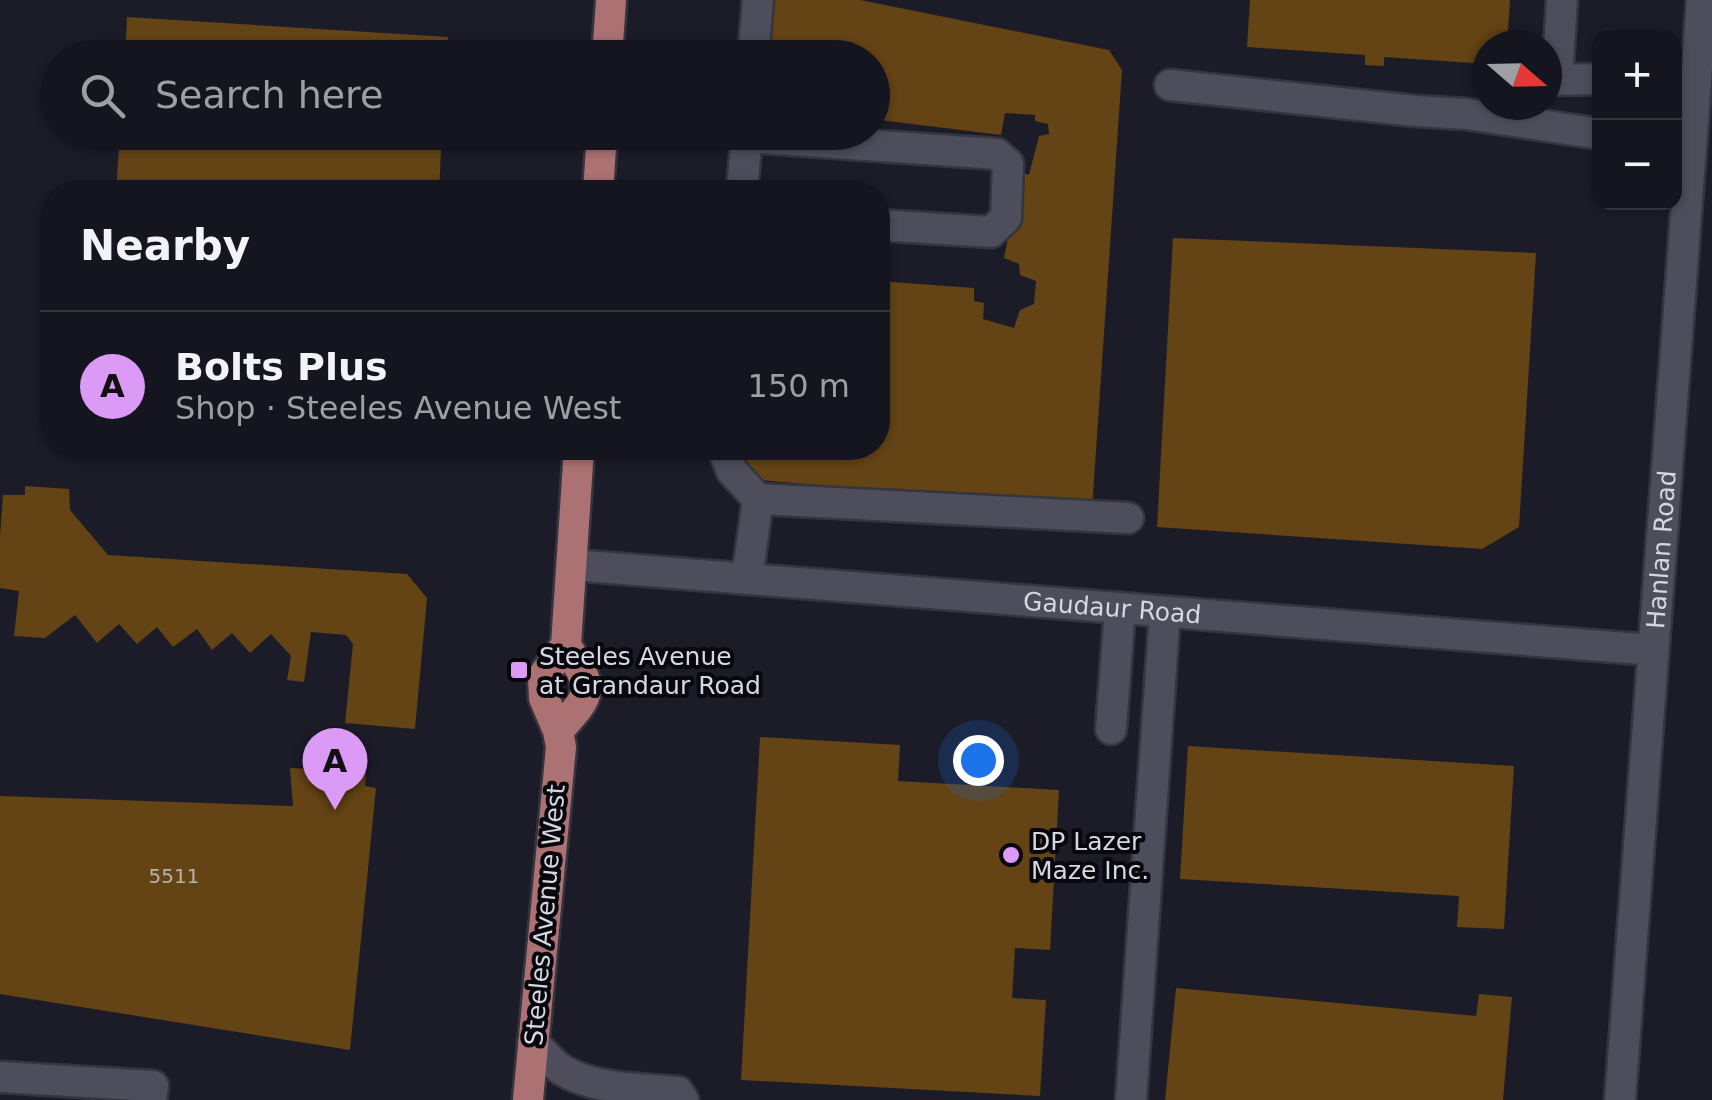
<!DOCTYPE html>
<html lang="en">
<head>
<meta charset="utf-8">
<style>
	body { margin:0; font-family:"DejaVu Sans",sans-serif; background:#22222c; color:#f1f3f6 }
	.controls { position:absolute; right:30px; top:30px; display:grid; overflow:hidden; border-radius:20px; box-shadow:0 2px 8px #0004 }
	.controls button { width:90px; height:90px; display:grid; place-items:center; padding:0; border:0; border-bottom:2px solid #34343d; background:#15151f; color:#f1f3f6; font:50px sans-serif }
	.compass { position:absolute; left:1472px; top:30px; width:90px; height:90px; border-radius:50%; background:#15151f; box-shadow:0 2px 8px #0004; rotate:110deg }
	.you { position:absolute; left:978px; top:760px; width:35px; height:35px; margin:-25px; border:8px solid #fff; border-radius:50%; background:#1a73e8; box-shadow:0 0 0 15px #1a73e833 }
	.badge { display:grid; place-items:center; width:65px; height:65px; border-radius:50%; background:#da9af6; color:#111; font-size:32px; font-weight:700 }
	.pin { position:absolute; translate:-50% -82px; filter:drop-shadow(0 2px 5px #0008) }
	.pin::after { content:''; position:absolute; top:52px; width:35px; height:30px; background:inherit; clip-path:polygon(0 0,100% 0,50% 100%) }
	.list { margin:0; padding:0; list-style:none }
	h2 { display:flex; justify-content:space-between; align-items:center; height:130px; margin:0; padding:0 40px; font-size:42px }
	h2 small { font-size:32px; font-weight:400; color:#9d9fa4 }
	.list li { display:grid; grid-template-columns:65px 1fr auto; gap:30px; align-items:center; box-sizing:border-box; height:150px; padding:0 40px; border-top:2px solid #34343d }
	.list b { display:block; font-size:38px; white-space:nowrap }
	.list p { margin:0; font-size:32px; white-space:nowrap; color:#9d9fa4 }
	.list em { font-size:32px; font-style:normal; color:#9d9fa4 }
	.icon { flex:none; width:55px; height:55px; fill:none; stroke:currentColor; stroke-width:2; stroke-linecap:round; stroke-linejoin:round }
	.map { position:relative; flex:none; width:1712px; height:1100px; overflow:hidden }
	.search { position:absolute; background:#15151f; box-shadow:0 2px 8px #0004; left:40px; top:40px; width:850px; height:110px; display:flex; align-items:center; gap:25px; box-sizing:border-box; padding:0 35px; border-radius:55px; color:#9d9fa4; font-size:38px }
	.panel { position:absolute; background:#15151f; box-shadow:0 2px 8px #0004; left:40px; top:180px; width:850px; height:280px; border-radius:40px }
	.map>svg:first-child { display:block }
	.building { fill:#644315 }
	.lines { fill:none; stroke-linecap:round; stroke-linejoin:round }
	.minor-casing { stroke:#35353f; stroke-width:35 }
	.major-casing { stroke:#35353f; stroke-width:35 }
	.minor { stroke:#4d4d5b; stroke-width:30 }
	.major { stroke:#ac7172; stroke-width:30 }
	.poi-dot { fill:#da9af6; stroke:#07070d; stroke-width:4 }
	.labels { text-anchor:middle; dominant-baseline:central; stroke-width:8; stroke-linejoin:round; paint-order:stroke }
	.number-label { font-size:20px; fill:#bab2ad }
	.street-label { font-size:25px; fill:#d7d7e0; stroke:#07070d }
	.poi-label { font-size:25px; fill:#d7d7e0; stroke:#07070d; text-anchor:start }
</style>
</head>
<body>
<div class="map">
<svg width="1712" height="1100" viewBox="0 0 1712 1100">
	<rect width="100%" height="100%" fill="#1c1c29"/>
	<path class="building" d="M773,0H860L1109,50L1122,70L1092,509L747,479L730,448H878V281L974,288V301L984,303L983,319L1014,328L1020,310L1034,304L1036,281L1020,275L1019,264L1004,258L1021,172L1029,175L1039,136L1049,134L1048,124L1035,121V115L1005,113L1001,135L872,119V58H758V37Z
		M1250,0H1510L1507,45H1487V64L1384,57V66L1365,65V55L1247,47Z
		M127,17L448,37L447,58H125Z
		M120,132H442L439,192H116Z
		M1173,238L1536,253L1519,527L1482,549L1157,527Z
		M392,448H423L422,452L392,450Z
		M25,486L69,489L70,510L108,555L407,574L427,598L415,729L345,723L353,644L346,635L311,632L304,682L287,680L291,656L271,634L250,653L232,633L212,650L197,629L173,647L157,627L137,644L119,624L97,643L75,615L45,638L14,636L19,591L0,588V536L3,495H25Z
		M760,737L900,745L898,781L1059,790L1050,950L1015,948L1012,998L1046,1000L1040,1096L741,1080Z
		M1188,746L1514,766L1504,929L1457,927L1459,896L1180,879Z
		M290,768L366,772L365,786L376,788L350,1050L0,994V796L293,806Z
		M1176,988L1476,1016L1479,994L1512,997L1503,1100H1165Z"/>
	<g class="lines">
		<defs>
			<g id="minor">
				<path d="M753,58L758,0"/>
				<path d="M1547,80L1600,79"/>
				<path d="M1557,80L1562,0"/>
				<path d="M1170,85L1416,111L1466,114L1600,134"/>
				<path d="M747,137L997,154L1008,164L1006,218L991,232L878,225"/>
				<path d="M742,192L747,132"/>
				<path d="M723,448L732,471L758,499L747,579"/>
				<path d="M758,499L1128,518"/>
				<path id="s1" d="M572,565L1653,650"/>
				<path d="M1111,729L1120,608"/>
				<path d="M533,1042C542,1051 551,1063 562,1070C595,1090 640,1088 678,1092L683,1100"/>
				<path d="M0,1077L153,1086L151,1100"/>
				<path d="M1131,1100L1165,612"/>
				<path id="s2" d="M1620,1100L1702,0"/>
			</g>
			<path id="major" d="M607,58L611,0
				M598,192L602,132
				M558,731C594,691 594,691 566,645
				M528,1100L561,747L558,731L544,698L543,676L566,645L579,448"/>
		</defs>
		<use href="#minor" class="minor-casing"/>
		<use href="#major" class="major-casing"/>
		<use href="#minor" class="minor"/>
		<use href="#major" class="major"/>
	</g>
	<g class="poi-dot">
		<rect x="509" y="660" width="20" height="20" rx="5"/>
		<circle cx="1011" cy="855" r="10"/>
	</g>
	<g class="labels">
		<g class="number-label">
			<text x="174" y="876">5511</text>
		</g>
		<g class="street-label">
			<text stroke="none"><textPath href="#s2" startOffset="552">Hanlan Road</textPath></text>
			<text stroke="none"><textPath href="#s1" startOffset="542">Gaudaur Road</textPath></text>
			<text transform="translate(545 915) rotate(-85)">Steeles Avenue West</text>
		</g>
		<g class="poi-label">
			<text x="539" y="656">Steeles Avenue<tspan x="539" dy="29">at Grandaur Road</tspan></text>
			<text x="1031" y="841">DP Lazer<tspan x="1031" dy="29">Maze Inc.</tspan></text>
		</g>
	</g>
</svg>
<div class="controls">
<button>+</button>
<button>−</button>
</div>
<svg class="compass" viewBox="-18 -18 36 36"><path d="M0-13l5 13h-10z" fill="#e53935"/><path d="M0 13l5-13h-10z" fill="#9d9fa4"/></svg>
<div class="you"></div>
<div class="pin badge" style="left:335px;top:810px">A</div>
<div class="search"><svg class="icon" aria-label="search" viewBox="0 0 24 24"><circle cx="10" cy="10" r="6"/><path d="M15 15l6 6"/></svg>Search here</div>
<section class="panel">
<h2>Nearby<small></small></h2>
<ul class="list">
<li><span class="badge">A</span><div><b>Bolts Plus</b><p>Shop · Steeles Avenue West</p></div><em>150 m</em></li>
</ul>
</section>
</div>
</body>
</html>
